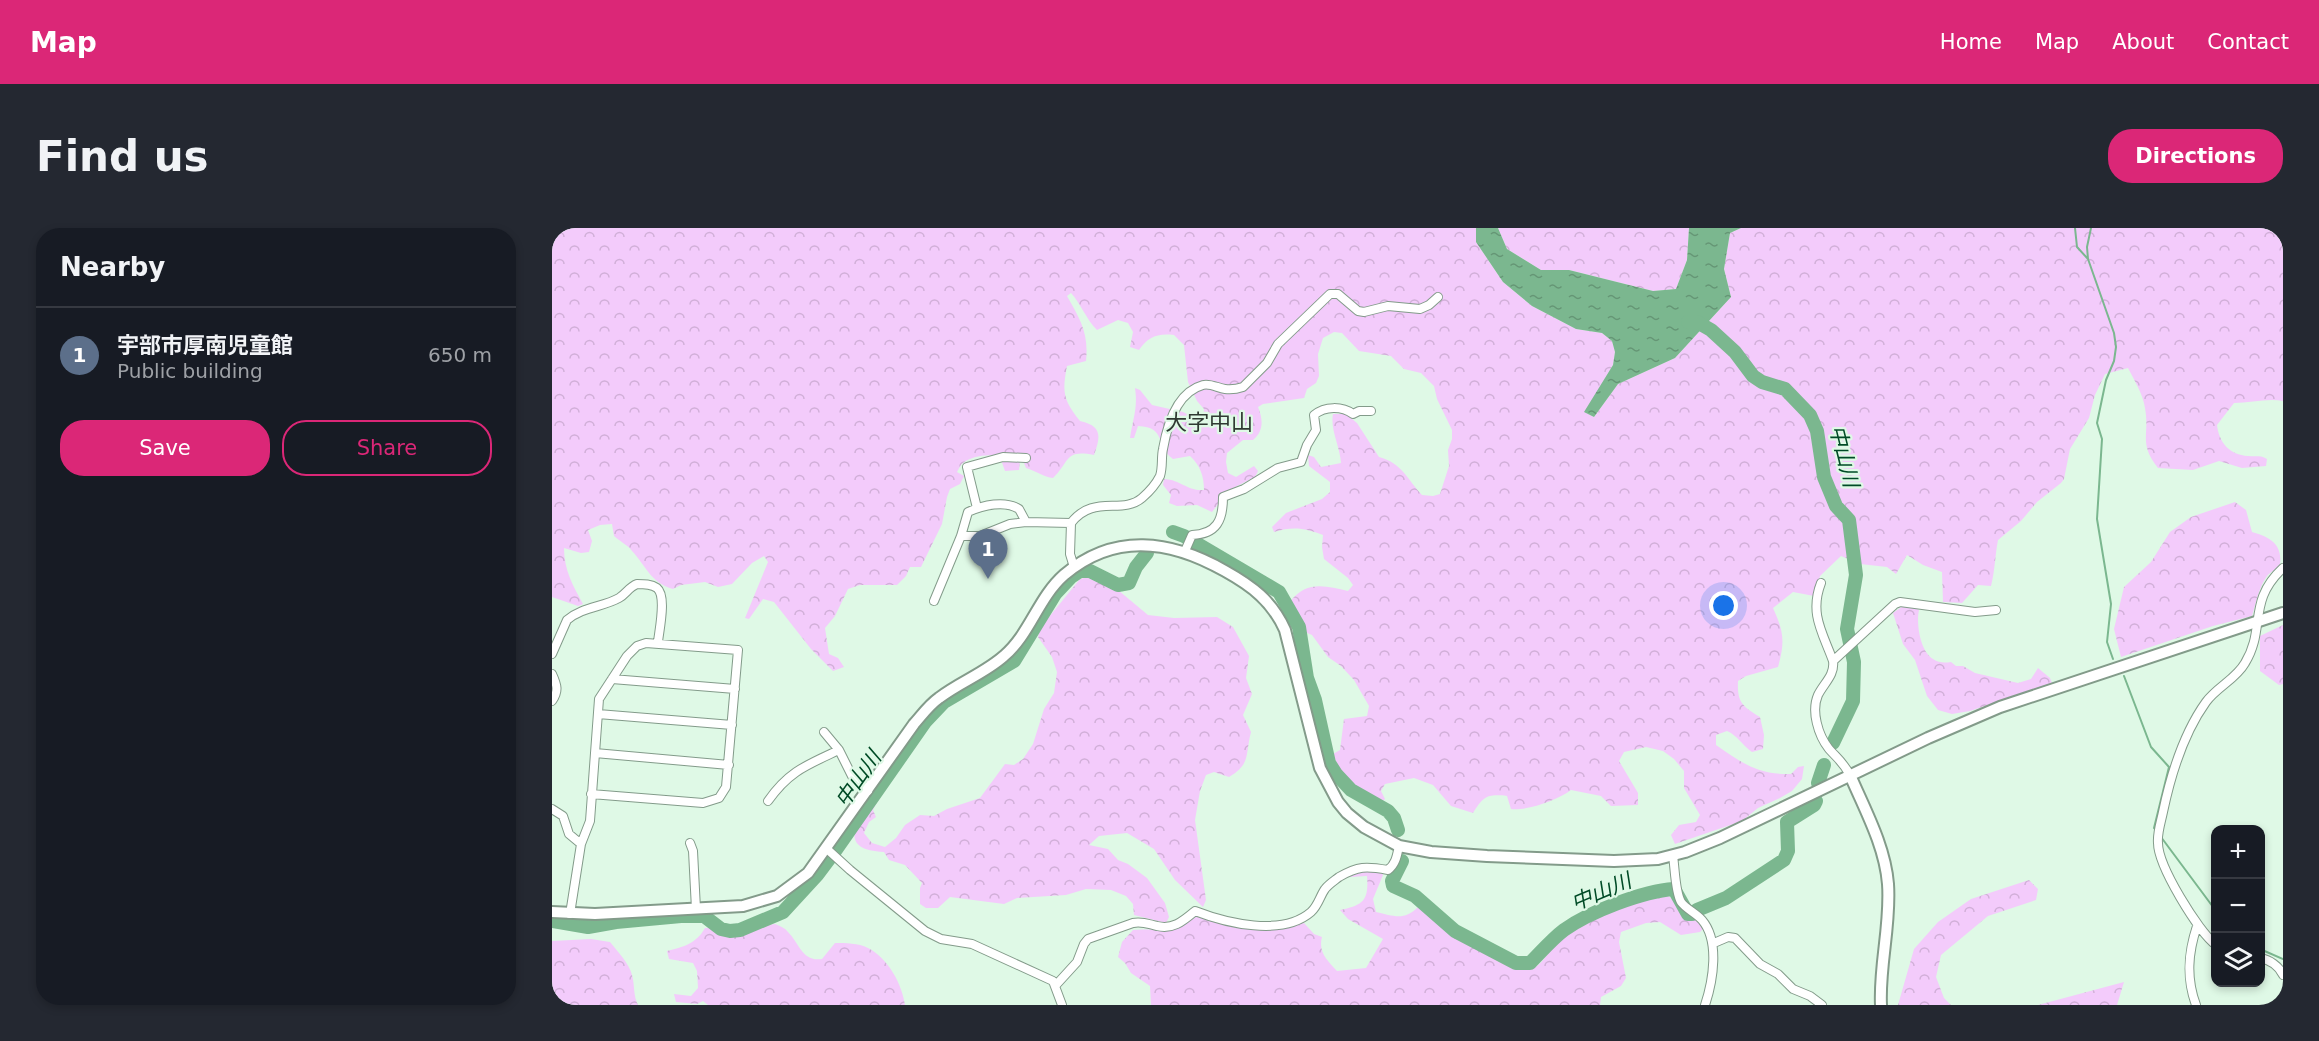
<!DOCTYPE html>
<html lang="en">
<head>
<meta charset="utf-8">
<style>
	body { margin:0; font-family:"DejaVu Sans","Noto Sans JP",sans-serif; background:#242831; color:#f1f3f6 }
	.controls { position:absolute; right:18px; bottom:18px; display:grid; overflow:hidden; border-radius:12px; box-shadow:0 3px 9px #0003 }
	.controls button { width:54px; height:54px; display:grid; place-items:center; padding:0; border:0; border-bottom:2px solid #363941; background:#171b24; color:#f1f3f6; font:30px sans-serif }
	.you { position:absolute; left:1172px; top:378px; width:21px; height:21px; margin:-15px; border:4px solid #fff; border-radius:50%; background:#1a73e8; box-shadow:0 0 0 9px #1a73e833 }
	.badge { display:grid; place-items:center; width:39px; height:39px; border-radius:50%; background:#db2777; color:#fff; font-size:20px; font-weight:700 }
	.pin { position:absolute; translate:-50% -50px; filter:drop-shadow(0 2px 3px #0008) }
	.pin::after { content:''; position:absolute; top:32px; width:21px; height:18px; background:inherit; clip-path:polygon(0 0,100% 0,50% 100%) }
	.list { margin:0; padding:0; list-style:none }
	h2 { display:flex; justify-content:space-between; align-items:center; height:78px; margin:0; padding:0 24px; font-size:26px }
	h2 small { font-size:20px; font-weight:400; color:#9ea1a6 }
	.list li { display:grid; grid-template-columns:39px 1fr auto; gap:18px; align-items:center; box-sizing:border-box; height:96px; padding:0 24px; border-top:2px solid #363941 }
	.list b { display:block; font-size:22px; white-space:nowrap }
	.list p { margin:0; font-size:20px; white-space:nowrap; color:#9ea1a6 }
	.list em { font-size:20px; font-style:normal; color:#9ea1a6 }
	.actions { display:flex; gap:12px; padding:18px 24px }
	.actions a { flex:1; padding:14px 0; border:2px solid #db2777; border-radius:24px; text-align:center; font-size:21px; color:#db2777 }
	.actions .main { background:#db2777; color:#fff }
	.icon { flex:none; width:33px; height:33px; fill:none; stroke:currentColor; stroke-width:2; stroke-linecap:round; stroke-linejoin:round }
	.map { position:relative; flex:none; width:1731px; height:777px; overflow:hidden; border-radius:24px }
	header { display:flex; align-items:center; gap:36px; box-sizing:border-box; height:84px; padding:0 30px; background:#db2777; color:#fff }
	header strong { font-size:28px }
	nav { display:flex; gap:33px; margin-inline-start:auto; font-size:21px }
	.intro { display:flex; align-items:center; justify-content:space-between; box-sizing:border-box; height:144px; padding:0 36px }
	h1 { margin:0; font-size:42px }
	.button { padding:15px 27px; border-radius:24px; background:#db2777; color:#fff; font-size:21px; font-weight:700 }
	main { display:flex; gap:36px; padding:0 36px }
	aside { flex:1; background:#171b24; border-radius:24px; box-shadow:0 3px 9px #0003 }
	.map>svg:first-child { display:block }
	.forest { fill:url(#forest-crowns) }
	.water { fill:url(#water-ripples) }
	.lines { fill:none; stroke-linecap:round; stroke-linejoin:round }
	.stream { stroke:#7bb78f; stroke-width:2 }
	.river { stroke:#7bb78f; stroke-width:14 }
	.street-casing { stroke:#839b8a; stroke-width:10 }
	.secondary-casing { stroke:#839b8a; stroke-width:14 }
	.street { stroke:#fff; stroke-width:8 }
	.secondary { stroke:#fff; stroke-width:10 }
	.labels { text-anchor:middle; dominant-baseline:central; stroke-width:4.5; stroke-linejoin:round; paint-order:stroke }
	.water-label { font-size:21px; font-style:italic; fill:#004b26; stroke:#dff9e6 }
	.quarter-label { font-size:22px; fill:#2f3932; stroke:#dff9e6 }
</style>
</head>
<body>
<header>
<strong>Map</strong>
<nav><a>Home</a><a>Map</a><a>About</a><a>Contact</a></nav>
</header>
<div class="intro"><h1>Find us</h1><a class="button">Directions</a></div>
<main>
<aside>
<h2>Nearby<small></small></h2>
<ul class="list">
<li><span class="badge" style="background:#5c6f8a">1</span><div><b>宇部市厚南児童館</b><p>Public building</p></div><em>650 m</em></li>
</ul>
<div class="actions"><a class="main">Save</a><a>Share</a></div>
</aside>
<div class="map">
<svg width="1731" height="777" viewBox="0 0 1731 777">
	<defs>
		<pattern id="forest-crowns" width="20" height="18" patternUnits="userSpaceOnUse" patternTransform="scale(1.5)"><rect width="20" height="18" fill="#f3cbfb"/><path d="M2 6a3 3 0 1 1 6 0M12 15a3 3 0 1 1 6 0" fill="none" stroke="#d1afd8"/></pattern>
		<pattern id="water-ripples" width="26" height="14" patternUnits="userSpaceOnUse" patternTransform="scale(1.5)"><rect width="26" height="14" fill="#7bb78f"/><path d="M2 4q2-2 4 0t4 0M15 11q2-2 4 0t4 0" fill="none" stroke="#659675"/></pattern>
	</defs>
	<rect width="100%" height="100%" fill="#dff9e6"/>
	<path class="forest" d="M0,0H924V14L951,54L980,78L1024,101L1050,105L1060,113L1063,124L1061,137L1033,184L1042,189L1066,156L1123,130L1179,69L1172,41L1178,5L1189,0H1731V173C1716,170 1698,175 1682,175L1665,197C1667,215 1678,227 1696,228C1704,229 1709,227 1715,231L1714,238L1690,240L1667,233L1641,242L1606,240C1586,215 1598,207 1593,180C1591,166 1582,152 1576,140L1553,146L1543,167L1537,190L1518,221L1512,251L1509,255L1485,274L1469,293L1446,312C1443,327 1443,343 1439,358L1426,357L1410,375L1391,374L1390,344L1371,337L1355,327L1344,346L1335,339L1308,336L1289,328L1268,348L1262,368L1241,364L1221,380C1232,404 1233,414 1226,439L1194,448L1186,453C1185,474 1190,478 1208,489L1212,507L1211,521L1200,524C1191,518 1185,507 1175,503L1164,507V517C1190,535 1206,547 1239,546L1246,539L1252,538L1250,551L1240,563L1228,570L1206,580L1190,593L1123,616L1119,607L1127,597L1144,594L1148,587L1132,560V543L1122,531L1111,523L1094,519L1072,524L1067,533L1086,565V577L1059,578L1049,568L1019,562C1006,572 975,583 959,581L955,568C935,566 932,568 921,585L899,578L881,557L862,550L833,556L829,563L833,571L830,574C804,561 792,555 781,526L788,522L792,491L815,488L817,478L802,452L789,438L776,429L760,407L753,404L749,391L738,374C754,352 774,358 796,363L801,357L796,350L772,331L770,319L771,307C753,300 741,298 722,304L720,299L734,285L770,271L778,264V254L757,238L756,227L762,229L769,239L789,235C788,218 778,202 781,186H794L805,195L827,229C850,235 855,251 870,267L881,268L888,266L897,238L896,222L900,211V202L885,171L882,158L869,145L852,141L839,128L807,123L790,105L782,104L771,110L766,126L767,148L764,155L755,161L752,170L711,176L706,179C711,191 712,203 701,212H691L675,225L674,234L676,245L684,249L702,238L706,243L703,249L669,266L667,275L660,284L645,277L625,278L617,275L619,267L611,257L612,251C630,252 634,263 652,262C652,248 648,237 638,228L621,231C603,218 615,199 586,198L582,210H578C581,190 586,180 583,160L588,162L600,177L631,184L645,191L651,190L652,181L645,173L636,154L632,117L622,107C605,105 596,109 587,122L578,119L581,104L576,95L566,92L545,102C534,91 529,76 519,65L515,68C528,91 537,105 534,133L515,138C510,164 511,172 528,193C550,198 549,208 542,227C512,221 518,234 501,250C492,249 484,243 474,240L472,235L468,233L467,242L453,243L448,229C439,225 419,228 411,235C408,237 407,241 405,244L412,248L408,256L398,261L395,269L390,296L369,339H358L354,348L345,357H308L296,361L283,388L273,400L277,426L286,430L292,439L281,443L259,421L222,374L211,371L197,391L193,390L216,334L212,328L200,335L180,356L166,359L153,354L129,357L121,361C99,355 94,338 80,323C76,317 67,313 62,308L60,296L48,297L36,302L40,313L37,324L29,325L12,320C12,342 21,358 31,376L26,378L0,369Z
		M946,0H1137L1135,32L1124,61L1101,63L1017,42H989L955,21Z
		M1683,274L1694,282L1700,304C1714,308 1731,314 1728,336C1725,341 1718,344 1715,348C1707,359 1704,375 1700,388L1661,398L1569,429L1562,401L1572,359L1599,334L1618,304L1639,289Z
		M539,348L566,362L596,387L622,390L665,389L681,399L697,428L694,450L700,466L691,487L699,504C693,527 699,536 677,549L662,544L654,547L648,563L643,592L654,672L651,679L623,652L602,621L575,605L547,608L537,617L556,621L566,632L576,636L595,650L613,675L617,689L614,695L582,687L581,676L574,668L559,662L534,661L514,667L465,670L452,676L398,669L386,680H374L368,676V660L370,655L353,637L337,632L332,624C280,622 309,587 326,564L329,566L321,582L324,589L317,594L312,605L320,615L333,619L344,610L353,597L368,587L382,588L395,581L428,570L453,536L462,537L471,531L481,516L492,481L502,465L505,444L500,429L486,409L488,400L528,351Z
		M1351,378H1360L1367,382C1364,395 1368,423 1381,431C1387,435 1392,435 1399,434L1404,438H1411L1423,445L1466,455L1479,451L1486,440L1498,450L1500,455L1418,483L1400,486L1386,482L1375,468L1363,432L1351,416L1341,385Z
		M1731,397V456L1727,457L1708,443V408Z
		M809,635L828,638L831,647L821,671L824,684C842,688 852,693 866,679C879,684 885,692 895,701C907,711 952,738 968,741C987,745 992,729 1003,717C1007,713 1012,709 1017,705C1044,684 1082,675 1115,667L1123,674L1128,685L1145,693L1151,701L1148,704L1129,707L1108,694L1094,695L1069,704L1067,714L1074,750L1069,758L1049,769L1048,777H599L598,758L579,745L573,735L566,729L570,714L581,702C610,700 619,706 645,688L733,698L752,695L762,706L770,709C766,724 775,732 785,743L814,740L831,711L796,691L788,682C811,677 817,673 815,648L798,649L791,643Z
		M1477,652L1486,661L1484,672L1436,688L1389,727L1384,749L1392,770L1399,777H1346L1362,721L1386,694L1419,671Z
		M223,696C228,698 233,700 236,704C248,716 250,734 270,731L283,715C294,715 306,715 316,720C336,730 350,756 353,777H156L151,773L145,776L124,774L122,766L139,768L146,760L145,743L141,735L117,731L115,723C131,719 144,716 153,700C166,699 175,708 191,705C202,703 211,697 223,696Z
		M39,711L58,714C66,724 77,735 80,747C83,758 81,767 86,777H0V713Z
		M1572,754L1565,777H1486Z"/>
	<path class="water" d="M924,0H946L955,21L989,42H1017L1101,63L1124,61L1135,32L1137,0H1189L1178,5L1172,41L1179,69L1123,130L1066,156L1042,189L1032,184L1061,137L1063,124L1060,113L1050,105L1024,101L980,78L951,54L924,14Z"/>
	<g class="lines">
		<path class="stream" d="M1523,0L1525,19L1536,31
			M1539,0L1535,19L1536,31L1562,105L1564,119L1562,133L1554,152L1545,195L1550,211L1545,291L1559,376L1555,414L1561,431
			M1572,448L1599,519L1617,539L1602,600L1604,602
			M1609,609L1664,683
			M1708,721L1731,731"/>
		<path class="river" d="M1136,94H1145L1159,102L1183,124L1201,148L1210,154L1233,161L1258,187L1265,203L1272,249L1284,278L1297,292L1304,347L1295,401L1302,434L1301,473L1281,515
			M621,304L632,308L727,364L747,399L755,450L763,472L777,535L784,546L799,562L836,583L842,590L846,602
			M1266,555L1272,537
			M850,633L840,653L841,658L863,668L903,703L964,735H978C989,724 1000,711 1012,702C1037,684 1091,663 1122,661L1136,686H1140L1145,682L1174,670L1232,632L1236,623L1235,594L1262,577L1264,573
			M0,693L36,699L64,694L129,688H152L169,701L178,703L188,702L231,684L265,647L283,623L373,494L392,474L462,433L503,366L519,349L528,343H538L566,357L577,355L584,339L595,325"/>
		<defs>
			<path id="street" d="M425,280L415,239L451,229L474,230
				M409,308H428L458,296L474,294L519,295
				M633,323L640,307C665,306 671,292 671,269L692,261L726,240L749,234L755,217L764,202L762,187C773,178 790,178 801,186L807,183H819
				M522,339L518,326L519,295C541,266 570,287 590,270C597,264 604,256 608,248C611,239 609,230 611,221C615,198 625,164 651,157C658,155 666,160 673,161C680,162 685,161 691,159L715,135L726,116L778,66H786L806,83L812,84L836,78L868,81L877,77L886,69
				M1269,355C1257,386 1271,405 1281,433
				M382,373L409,308L416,284C431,277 453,272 467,281L474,294
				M0,426L15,392C30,379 51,379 67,370C74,366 77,359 85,356C92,356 99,356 105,360C115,368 107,403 106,414
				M0,446C5,457 7,463 0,473
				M60,451L183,461
				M46,486L180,497
				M287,522L300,548L316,563
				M43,525L177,537
				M1298,547C1291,534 1286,531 1277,521C1266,507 1259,483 1266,467C1272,455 1283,447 1281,433L1343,376L1348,374L1423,384L1444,382
				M216,573C237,543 255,537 287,522L272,504
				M0,581L11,588L17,606L29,616
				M138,615L141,623L144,681
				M275,621L298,642L373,703L389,711L420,716L501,753L510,777
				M1121,628C1123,640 1123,664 1129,674C1134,681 1144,685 1150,692C1168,713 1161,753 1153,777
				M18,686L29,616L38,593L47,471L75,428L85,418L94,415L186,422L174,559L167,570L151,575L39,566
				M1162,715L1176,709L1183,710L1208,736L1226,746L1241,761L1258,768L1270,777
				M1664,717C1646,703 1606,638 1606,615C1605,605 1609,594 1611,584C1619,546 1631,506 1654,474C1665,459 1684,451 1693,435C1714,401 1695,373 1731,340
				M1708,730C1718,732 1727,738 1731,747
				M504,757L525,734L532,716L536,711L581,695C590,693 596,696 605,698C621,702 631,693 643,683C674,695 730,709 759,684C766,678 768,668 773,661C777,656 782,653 787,649C806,638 814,638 836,642C844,636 845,627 847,618
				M1644,777C1634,750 1636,725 1645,698"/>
			<path id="secondary" d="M1298,547C1313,582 1333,618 1336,656C1339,697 1327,737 1329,777
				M0,684L43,686L191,678L225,668L256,645L362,496C370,487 377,477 387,470C408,454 433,445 452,428C478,406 486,370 512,347C562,304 619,312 673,343C700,358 720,373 733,402L768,540L786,574L795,585L812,599L847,618L879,624L935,628L1062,633L1106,631L1133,624L1168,610L1376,510L1448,479L1731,385"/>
		</defs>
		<use href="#street" class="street-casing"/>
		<use href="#secondary" class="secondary-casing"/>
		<use href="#street" class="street"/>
		<use href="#secondary" class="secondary"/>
	</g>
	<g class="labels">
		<g class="water-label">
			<text transform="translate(1292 228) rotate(76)">中山川</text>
			<text transform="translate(306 551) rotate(-55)">中山川</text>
			<text transform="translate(1049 664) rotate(-23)">中山川</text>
		</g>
		<g class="quarter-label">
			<text x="657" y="194">大字中山</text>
		</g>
	</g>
</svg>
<div class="controls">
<button>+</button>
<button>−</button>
<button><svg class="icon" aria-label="layers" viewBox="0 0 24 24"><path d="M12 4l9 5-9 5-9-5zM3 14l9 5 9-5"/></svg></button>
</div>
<div class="you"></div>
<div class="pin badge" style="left:436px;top:351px;background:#5c6f8a">1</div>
</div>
</main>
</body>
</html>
